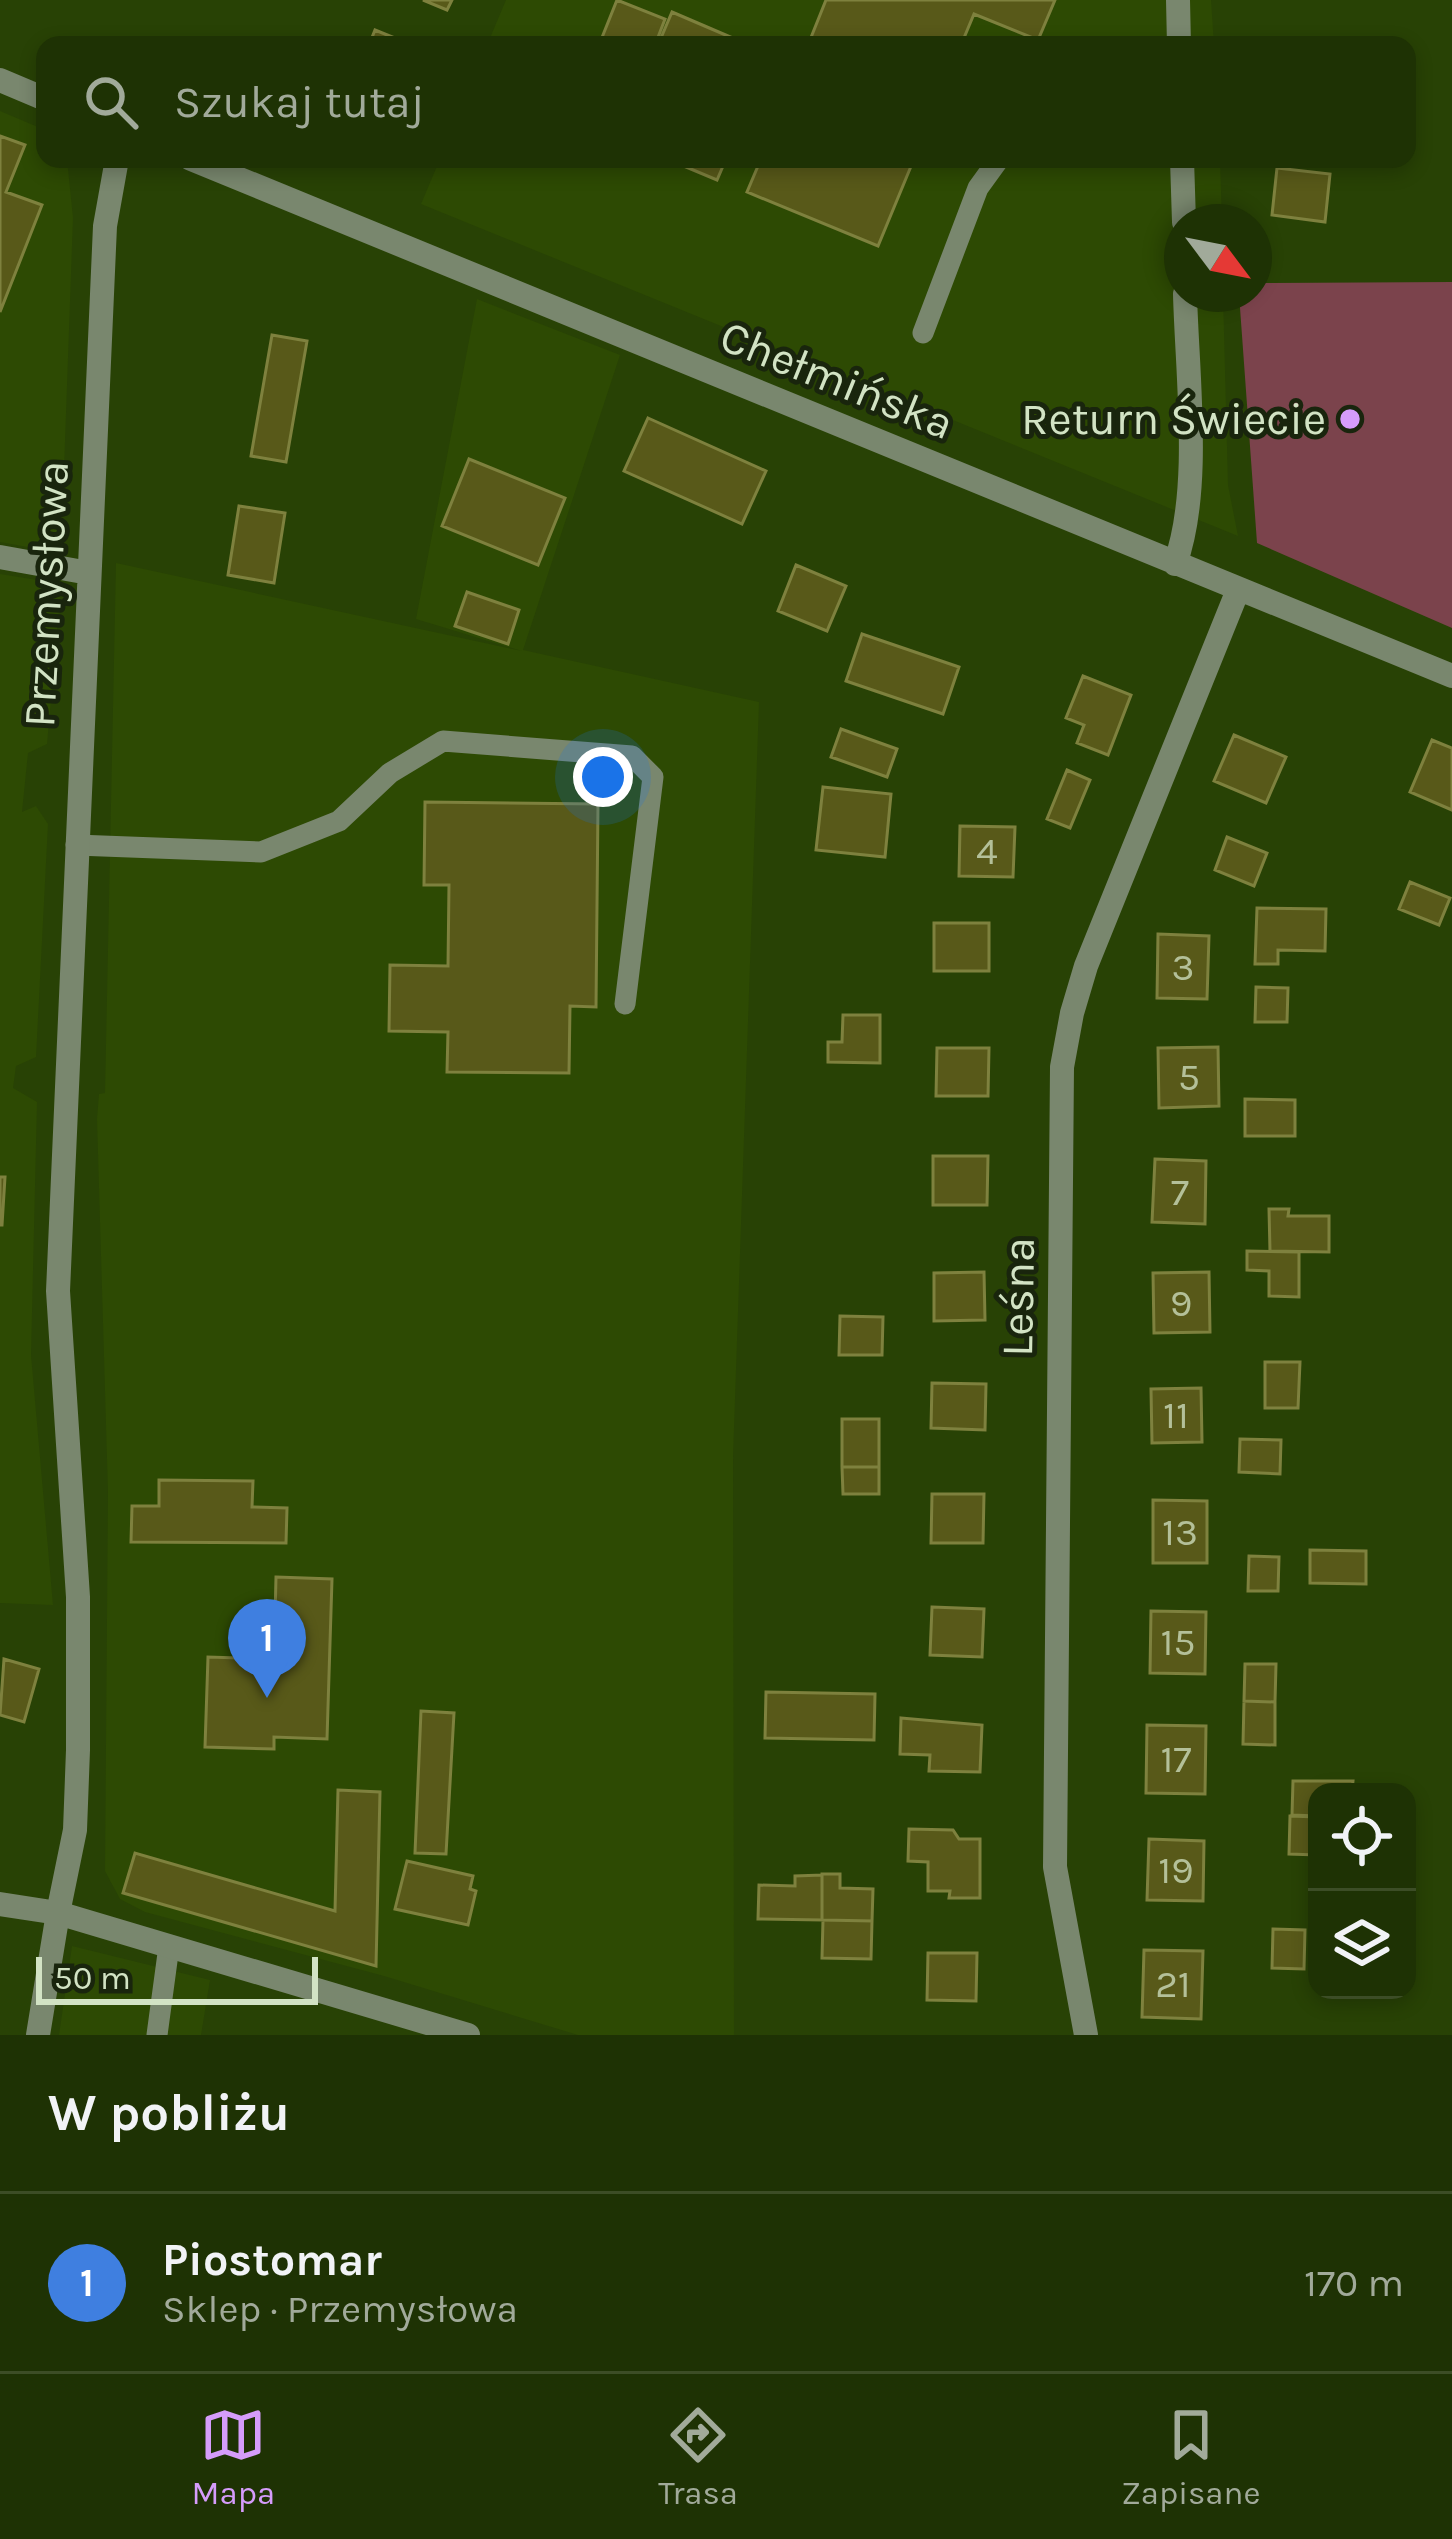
<!DOCTYPE html>
<html lang="pl">
<head>
<meta charset="utf-8">
<style>
	body { margin:0; font-family:Karla,sans-serif; background:#263a0e; color:#f1f3f6 }
	.controls { position:absolute; right:36px; bottom:36px; display:grid; overflow:hidden; border-radius:24px; box-shadow:0 6px 18px #0003 }
	.controls button { width:108px; height:108px; display:grid; place-items:center; padding:0; border:0; border-bottom:3px solid #3c4d26; background:#1e3204; color:#f1f3f6; font:60px sans-serif }
	.compass { position:absolute; left:1164px; top:204px; width:108px; height:108px; border-radius:50%; background:#1e3204; box-shadow:0 6px 18px #0003; rotate:122deg }
	.scale { position:absolute; left:36px; bottom:30px; width:282px; box-sizing:border-box; padding-left:12px; border:6px solid #d2e3c4; border-top:0; font-size:33px; line-height:42px; white-space:nowrap; color:#d2e3c4; -webkit-text-stroke:9px #19250d; paint-order:stroke }
	.you { position:absolute; left:603px; top:777px; width:42px; height:42px; margin:-30px; border:9px solid #fff; border-radius:50%; background:#1a73e8; box-shadow:0 0 0 18px #1a73e833 }
	.badge { display:grid; place-items:center; width:78px; height:78px; border-radius:50%; background:#d59cfb; color:#fff; font-size:39px; font-weight:700 }
	.pin { position:absolute; translate:-50% -99px; filter:drop-shadow(0 3px 6px #0008) }
	.pin::after { content:''; position:absolute; top:63px; width:42px; height:36px; background:inherit; clip-path:polygon(0 0,100% 0,50% 100%) }
	.list { margin:0; padding:0; list-style:none }
	h2 { display:flex; justify-content:space-between; align-items:center; height:156px; margin:0; padding:0 48px; font-size:51px }
	h2 small { font-size:39px; font-weight:400; color:#a1aa9a }
	.list li { display:grid; grid-template-columns:78px 1fr auto; gap:36px; align-items:center; box-sizing:border-box; height:180px; padding:0 48px; border-top:3px solid #3c4d26 }
	.list b { display:block; font-size:45px; white-space:nowrap }
	.list p { margin:0; font-size:39px; white-space:nowrap; color:#a1aa9a }
	.list em { font-size:39px; font-style:normal; color:#a1aa9a }
	.icon { flex:none; width:66px; height:66px; fill:none; stroke:currentColor; stroke-width:2; stroke-linecap:round; stroke-linejoin:round }
	.map { position:relative; flex:none; width:1452px; height:2035px; overflow:hidden }
	.search { position:absolute; background:#1e3204; box-shadow:0 6px 18px #0003; left:36px; right:36px; top:36px; height:132px; display:flex; align-items:center; gap:30px; box-sizing:border-box; padding:0 42px; border-radius:24px; color:#a1aa9a; font-size:45px }
	.sheet { height:336px; background:#1e3204 }
	nav { display:flex; justify-content:space-around; align-items:center; box-sizing:border-box; height:168px; border-top:3px solid #3c4d26; background:#1e3204; font-size:33px; color:#a1aa9a }
	nav a { display:grid; justify-items:center; gap:6px }
	nav .on { color:#d59cfb }
	.map>svg:first-child { display:block }
	.built { fill:#2d4a03 }
	.green { fill:#7b434c }
	.building { fill:#585919; stroke:#7e813e; stroke-width:3 }
	.lines { fill:none; stroke-linecap:round; stroke-linejoin:round }
	.service { stroke:#79876e; stroke-width:21 }
	.minor { stroke:#79876e; stroke-width:24 }
	.poi-dot { fill:#d59cfb; stroke:#19250d; stroke-width:4.5 }
	.labels { text-anchor:middle; dominant-baseline:central; stroke-width:10; stroke-linejoin:round; paint-order:stroke }
	.number-label { font-size:39px; fill:#b4c099 }
	.street-label { font-size:45px; fill:#d2e3c4; stroke:#19250d }
	.poi-label { font-size:45px; fill:#d2e3c4; stroke:#19250d; text-anchor:end }
</style>
</head>
<body>
<div class="map">
<svg width="1452" height="2035" viewBox="0 0 1452 2035">
	<rect width="100%" height="100%" fill="#284205"/>
	<path class="built" d="M506,0H1211L1214,45H487Z
		M0,111L45,130V159H67L73,218L61,553L0,542Z
		M440,159H1220L1222,222H1182V294H1223L1228,485L1238,536L421,204Z
		M477,299L620,355L523,650L759,702L733,1457L734,2035H578L384,1976L145,1912L120,1899L105,1871L108,1492L97,1119L99,1094L105,1093L116,563L522,651L416,619Z
		M0,574L37,580L60,597L47,744L28,753L22,812L36,806L48,824L36,1057L16,1066L13,1088L37,1102L31,1355L53,1605L0,1603Z
		M72,1946L210,1980L201,2035H59Z"/>
	<path class="green" d="M1452,282V628L1257,543L1239,294H1254V283Z"/>
	<path class="building" d="M423,0H452L447,10Z
		M617,0L665,19L655,45H599Z
		M826,0H1055L1038,40L974,14L961,45H808Z
		M672,12L749,45H658Z
		M375,30L412,45H369Z
		M0,136L25,145L6,192L42,205L0,312Z
		M667,159H726L717,180Z
		M761,159H914L878,246L747,192Z
		M1277,168L1330,174L1325,222L1272,215Z
		M272,335L307,341L286,462L251,456Z
		M648,418L766,471L742,524L624,471Z
		M469,459L565,498L538,565L442,526Z
		M239,506L285,513L274,583L228,575Z
		M796,565L846,586L827,631L778,611Z
		M467,592L519,610L508,644L455,626Z
		M862,634L959,667L943,714L846,681Z
		M1083,676L1131,695L1108,755L1077,743L1084,725L1066,718Z
		M841,729L897,749L887,777L831,757Z
		M1234,735L1286,757L1266,803L1214,781Z
		M1432,740L1452,748V810L1410,792Z
		M1067,770L1090,780L1070,828L1047,819Z
		M823,787L891,794L885,857L816,850Z
		M425,802L598,804L596,1007L570,1006L569,1073L447,1072L448,1032L389,1031L390,965L448,966L449,885H424Z
		M960,826L1015,827L1013,877L959,876Z
		M1227,837L1267,853L1254,886L1215,870Z
		M1410,882L1450,898L1439,925L1399,909Z
		M1257,908L1326,909L1325,951L1278,950V964H1255Z
		M934,923H989V971H934Z
		M1158,934L1209,936L1207,999L1157,998Z
		M1256,987L1288,988L1287,1022H1255Z
		M843,1015H880V1063L828,1062V1042H842Z
		M1218,1047L1219,1106L1159,1108L1158,1048Z
		M937,1048H989L988,1096H936Z
		M1245,1099L1295,1100V1136H1245Z
		M933,1156H988L987,1205H933Z
		M1155,1159L1206,1161L1205,1224L1152,1222Z
		M0,1177H5L2,1225H0Z
		M1269,1209H1289L1288,1216H1329V1252L1270,1251Z
		M1247,1251L1299,1252V1297L1269,1296V1271L1247,1270Z
		M984,1272L985,1320L934,1321V1273Z
		M1209,1272L1210,1332L1154,1333L1153,1273Z
		M840,1316L883,1317L882,1355H839Z
		M1265,1362H1300L1298,1408H1265Z
		M932,1383L986,1384L985,1430L931,1428Z
		M1201,1388L1202,1442L1152,1443L1151,1389Z
		M842,1419H879V1467H842Z
		M1240,1439L1281,1440L1280,1474L1239,1472Z
		M842,1467H879V1494H843Z
		M159,1480L253,1481L252,1507L287,1508L286,1543L131,1542L132,1506H159Z
		M932,1494H984L983,1543H931Z
		M1153,1500L1207,1501V1563H1153Z
		M1310,1550L1366,1551V1584L1310,1583Z
		M1249,1556L1279,1557L1278,1591H1248Z
		M276,1577L332,1579L327,1739L274,1737V1749L205,1747L208,1657L274,1659Z
		M932,1607L984,1609L982,1657L930,1655Z
		M1151,1611L1206,1612L1205,1674L1150,1673Z
		M4,1659L39,1669L24,1722L0,1715Z
		M1245,1664H1276L1275,1702L1244,1701Z
		M766,1692L875,1694L874,1740L765,1738Z
		M1244,1701L1275,1702V1745L1243,1744Z
		M421,1711L454,1713L446,1854L415,1853Z
		M901,1718L982,1725L980,1772L929,1771L930,1755L900,1754Z
		M1147,1725L1206,1726L1205,1794L1146,1793Z
		M1293,1781H1353L1352,1792H1317V1816L1292,1815Z
		M338,1790L380,1792L376,1966L123,1893L135,1853L335,1911Z
		M1290,1816L1317,1817V1855L1289,1854Z
		M909,1829L953,1830L959,1839H980V1898H949L950,1891H928V1862L908,1861Z
		M1149,1839L1204,1841L1203,1901L1147,1900Z
		M407,1861L473,1876L470,1889L476,1891L468,1925L395,1909Z
		M822,1874H840V1888L873,1889L872,1921L822,1920Z
		M822,1875V1920L758,1919L759,1885L795,1886V1876Z
		M823,1920L872,1921L871,1959L822,1958Z
		M1273,1929L1305,1930L1304,1969L1272,1968Z
		M1144,1950L1203,1951L1201,2019L1142,2017Z
		M928,1953H977L976,2001L927,2000Z"/>
	<g class="lines">
		<path class="service" d="M923,333L978,188L999,159
			M76,845L261,852L339,821L390,773L443,741L632,756L653,777L625,1004
			M157,2035L169,1946"/>
		<path class="minor" d="M1178,0L1179,45
			M0,80L45,99
			M191,159L1452,676
			M1182,159L1184,222
			M0,557L89,573
			M1175,564C1202,490 1187,375 1185,294
			M0,1904L58,1913L75,1830L78,1750V1597L58,1291L105,226L117,159
			M38,2035L58,1913L468,2035
			M1086,2035L1055,1867L1062,1067L1072,1013L1086,966L1238,590"/>
	</g>
	<circle class="poi-dot" cx="1350" cy="419" r="12"/>
	<g class="labels">
		<g class="number-label">
			<text x="987" y="851">4</text>
			<text x="1183" y="967">3</text>
			<text x="1189" y="1077">5</text>
			<text x="1180" y="1192">7</text>
			<text x="1181" y="1303">9</text>
			<text x="1176" y="1415">11</text>
			<text x="1180" y="1532">13</text>
			<text x="1178" y="1642">15</text>
			<text x="1176" y="1759">17</text>
			<text x="1176" y="1870">19</text>
			<text x="1173" y="1984">21</text>
		</g>
		<g class="street-label">
			<text transform="translate(837 380) rotate(22)">Chełmińska</text>
			<text transform="translate(46 594) rotate(-87)">Przemysłowa</text>
			<text transform="translate(1018 1297) rotate(-89)">Leśna</text>
		</g>
		<g class="poi-label">
			<text x="1326" y="419">Return Świecie</text>
		</g>
	</g>
</svg>
<div class="controls">
<button><svg class="icon" aria-label="locate" viewBox="0 0 24 24"><circle cx="12" cy="12" r="6"/><path d="M12 2v4M12 18v4M2 12h4M18 12h4"/></svg></button>
<button><svg class="icon" aria-label="layers" viewBox="0 0 24 24"><path d="M12 4l9 5-9 5-9-5zM3 14l9 5 9-5"/></svg></button>
</div>
<svg class="compass" viewBox="-18 -18 36 36"><path d="M0-13l5 13h-10z" fill="#e53935"/><path d="M0 13l5-13h-10z" fill="#a1aa9a"/></svg>
<div class="scale">50 m</div>
<div class="you"></div>
<div class="pin badge" style="left:267px;top:1698px;background:#3f7fe0">1</div>
<div class="search"><svg class="icon" aria-label="search" viewBox="0 0 24 24"><circle cx="10" cy="10" r="6"/><path d="M15 15l6 6"/></svg>Szukaj tutaj</div>
</div>
<section class="sheet">
<h2>W pobliżu<small></small></h2>
<ul class="list">
<li><span class="badge" style="background:#3f7fe0">1</span><div><b>Piostomar</b><p>Sklep · Przemysłowa</p></div><em>170 m</em></li>
</ul>
</section>
<nav>
<a class="on"><svg class="icon" aria-label="map" viewBox="0 0 24 24"><path d="M3 6l6-2 6 2 6-2v14l-6 2-6-2-6 2zM9 4v14M15 6v14"/></svg>Mapa</a>
<a><svg class="icon" aria-label="directions" viewBox="0 0 24 24"><path d="M12 3l9 9-9 9-9-9zM9 14v-3h6M13 9l2 2-2 2"/></svg>Trasa</a>
<a><svg class="icon" aria-label="saved" viewBox="0 0 24 24"><path d="M7 4h10v16l-5-4-5 4z"/></svg>Zapisane</a>
</nav>
</body>
</html>
